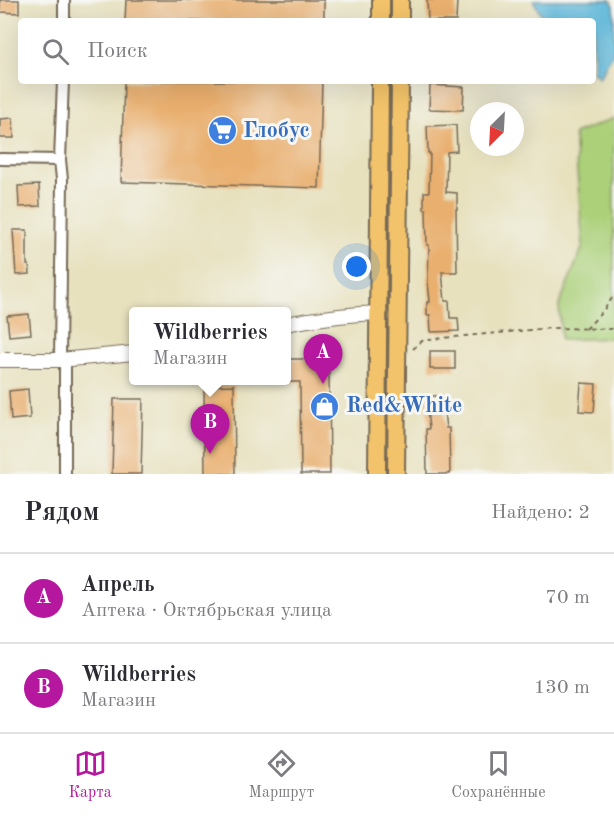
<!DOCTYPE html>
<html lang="ru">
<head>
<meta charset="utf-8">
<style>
	body { margin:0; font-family:"Old Standard TT",serif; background:#f2f2f3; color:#2b2b33 }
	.compass { position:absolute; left:470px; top:102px; width:54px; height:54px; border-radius:50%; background:#fff; box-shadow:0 6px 24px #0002; rotate:204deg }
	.you { position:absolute; left:357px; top:267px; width:21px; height:21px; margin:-15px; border:4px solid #fff; border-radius:50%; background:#1a73e8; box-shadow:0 0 0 9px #1a73e833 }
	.badge { display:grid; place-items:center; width:39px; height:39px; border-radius:50%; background:#b5179e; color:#fff; font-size:20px; font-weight:700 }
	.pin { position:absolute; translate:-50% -50px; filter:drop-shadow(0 2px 3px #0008) }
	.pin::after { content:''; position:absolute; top:32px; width:21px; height:18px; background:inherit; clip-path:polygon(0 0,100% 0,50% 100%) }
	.popup { position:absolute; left:129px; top:307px; width:162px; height:78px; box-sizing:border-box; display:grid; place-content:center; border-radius:6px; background:#fff; filter:drop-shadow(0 2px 4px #0005); font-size:20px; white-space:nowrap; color:#7c7c81 }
	.popup b { font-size:22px; color:#2b2b33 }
	.popup::after { content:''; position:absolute; left:50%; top:100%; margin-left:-12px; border:12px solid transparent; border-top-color:#fff }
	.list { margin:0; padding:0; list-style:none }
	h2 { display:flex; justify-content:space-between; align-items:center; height:78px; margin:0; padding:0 24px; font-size:26px }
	h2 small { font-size:20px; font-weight:400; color:#7c7c81 }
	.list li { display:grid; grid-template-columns:39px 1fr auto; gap:18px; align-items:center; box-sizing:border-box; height:90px; padding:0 24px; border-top:2px solid #e1e1e2 }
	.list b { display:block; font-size:22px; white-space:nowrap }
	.list p { margin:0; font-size:20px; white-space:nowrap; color:#7c7c81 }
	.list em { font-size:20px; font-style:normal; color:#7c7c81 }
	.icon { flex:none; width:33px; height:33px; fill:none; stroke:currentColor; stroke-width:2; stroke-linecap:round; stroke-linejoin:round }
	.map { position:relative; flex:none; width:614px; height:474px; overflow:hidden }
	.search { position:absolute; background:#fff; box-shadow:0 6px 24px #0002; left:18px; right:18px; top:18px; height:66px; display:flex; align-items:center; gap:15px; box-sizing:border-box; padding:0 21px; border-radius:6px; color:#7c7c81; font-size:22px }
	.sheet { height:258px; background:#fff }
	nav { display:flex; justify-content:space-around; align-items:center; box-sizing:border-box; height:84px; border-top:2px solid #e1e1e2; background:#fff; font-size:16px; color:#7c7c81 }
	nav a { display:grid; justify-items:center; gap:3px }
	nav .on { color:#b5179e }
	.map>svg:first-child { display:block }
	.green { fill:#abd079; stroke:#737d4c; stroke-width:1.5 }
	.water { fill:#5fb9dc; stroke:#4d727d; stroke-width:1.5 }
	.building { fill:#e9af6e }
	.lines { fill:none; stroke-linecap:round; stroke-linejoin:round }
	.minor-casing { stroke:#776a56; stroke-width:14 }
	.tertiary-casing { stroke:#776a56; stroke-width:16 }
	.primary-casing { stroke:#776a56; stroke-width:20 }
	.path { stroke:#776a56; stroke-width:2; stroke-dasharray:4.5 4.5; stroke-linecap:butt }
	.minor { stroke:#fff; stroke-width:10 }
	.tertiary { stroke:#fff; stroke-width:14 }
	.primary { stroke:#f2c36a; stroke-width:16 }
	.labels { text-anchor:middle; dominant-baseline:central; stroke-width:6; stroke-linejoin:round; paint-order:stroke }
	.shop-label { font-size:22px; font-weight:bold; fill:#366cbe; stroke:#f6f6f2; text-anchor:start }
</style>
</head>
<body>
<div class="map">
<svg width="614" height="474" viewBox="0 0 614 474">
	<rect width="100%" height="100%" fill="#f6f6f2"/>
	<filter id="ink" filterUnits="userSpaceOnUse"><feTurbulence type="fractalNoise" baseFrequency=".0167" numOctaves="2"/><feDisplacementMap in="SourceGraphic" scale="12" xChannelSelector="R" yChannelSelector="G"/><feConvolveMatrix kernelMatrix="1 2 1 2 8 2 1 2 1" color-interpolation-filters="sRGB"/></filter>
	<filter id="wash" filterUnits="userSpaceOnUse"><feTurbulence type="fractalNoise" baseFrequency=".008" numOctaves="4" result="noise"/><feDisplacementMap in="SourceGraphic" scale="24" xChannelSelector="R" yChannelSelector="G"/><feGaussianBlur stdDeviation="1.35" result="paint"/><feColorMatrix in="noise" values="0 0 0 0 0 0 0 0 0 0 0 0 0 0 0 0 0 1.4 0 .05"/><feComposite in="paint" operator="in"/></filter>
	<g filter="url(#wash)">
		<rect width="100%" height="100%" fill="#e7e1be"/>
		<path class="green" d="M614,118V338L561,340L559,305L583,246L574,134Z"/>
		<path class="water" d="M533,0H611L614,6V51L599,78L593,71V21H547L542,16Z"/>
		<g id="blocks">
			<path class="building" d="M0,0H19V13L0,12Z
				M126,0H324V21H125Z
				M427,0H457L456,21H428Z
				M124,81H322L319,188L121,182Z
				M430,85L464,87L463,110L429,109Z
				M13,118L14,138H0V119Z
				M456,125L457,151L447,152L446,192L457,193V209H456L457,272H442L445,301H449L450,318H458L459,331L431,332L430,315H427V302H430L428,282L429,245H427L426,209H424V192H429L430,153H428L427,126Z
				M39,185L40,206L19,207L18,186Z
				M13,230H27V265H29L30,274L16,275Z
				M29,314L31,334L9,336L7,316Z
				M430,351H455V369H430Z
				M286,359H316L329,372L330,474H301L300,382H286Z
				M581,383L596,384L594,412L579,411Z
				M234,385L235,474H205L204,386Z
				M28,389L30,418L11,420L9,391Z
				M442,395L446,428H449L450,474H427L426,429H429L426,397Z
				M114,399H143L141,474H112Z"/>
		</g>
	</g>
	<g filter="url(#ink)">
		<use href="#blocks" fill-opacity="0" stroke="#776a56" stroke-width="1.5"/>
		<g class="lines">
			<defs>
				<path id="minor" d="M64,0V21
					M0,159L60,160
					M65,359V474
					M60,360L62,179L60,160L63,81"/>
				<path id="tertiary" d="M286,324C317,318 348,314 379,313
					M0,360H60L134,353"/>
				<path id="primary" d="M381,21V0
					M400,21V0
					M377,474L380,81
					M396,474L400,81"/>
			</defs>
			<use href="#minor" class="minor-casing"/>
			<use href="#tertiary" class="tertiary-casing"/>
			<use href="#primary" class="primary-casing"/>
			<path class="path" d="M586,329C596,318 608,307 614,294
				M413,349L422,341L443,338L552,328L614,329"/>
			<use href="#minor" class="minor"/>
			<use href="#tertiary" class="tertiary"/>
			<use href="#primary" class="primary"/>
		</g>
	</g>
	<defs>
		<symbol id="supermarket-disc" viewBox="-11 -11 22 22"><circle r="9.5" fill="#3f7fe0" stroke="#f6f6f2"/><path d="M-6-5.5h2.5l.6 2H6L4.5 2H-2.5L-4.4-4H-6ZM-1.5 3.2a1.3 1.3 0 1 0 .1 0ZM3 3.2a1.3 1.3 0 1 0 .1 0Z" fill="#fff"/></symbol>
		<symbol id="shop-disc" viewBox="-11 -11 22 22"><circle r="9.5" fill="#3f7fe0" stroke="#f6f6f2"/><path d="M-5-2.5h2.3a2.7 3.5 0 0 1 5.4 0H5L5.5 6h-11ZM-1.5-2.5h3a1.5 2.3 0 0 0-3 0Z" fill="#fff"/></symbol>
	</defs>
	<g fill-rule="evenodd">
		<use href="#supermarket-disc" x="206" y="114" width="33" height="33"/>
		<use href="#shop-disc" x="308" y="390" width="33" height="33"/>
	</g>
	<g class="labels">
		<g class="shop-label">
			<text x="243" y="131">Глобус</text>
			<text x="346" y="406">Red&amp;White</text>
		</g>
	</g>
</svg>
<svg class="compass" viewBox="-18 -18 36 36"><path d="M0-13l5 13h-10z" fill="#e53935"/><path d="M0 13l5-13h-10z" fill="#7c7c81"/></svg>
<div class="you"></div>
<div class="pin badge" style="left:323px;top:384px">A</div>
<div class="pin badge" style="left:210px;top:454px">B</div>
<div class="popup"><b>Wildberries</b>Магазин</div>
<div class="search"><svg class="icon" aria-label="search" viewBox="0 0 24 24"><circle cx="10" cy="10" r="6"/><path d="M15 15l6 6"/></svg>Поиск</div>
</div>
<section class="sheet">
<h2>Рядом<small>Найдено: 2</small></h2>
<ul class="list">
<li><span class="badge">A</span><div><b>Апрель</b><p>Аптека · Октябрьская улица</p></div><em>70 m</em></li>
<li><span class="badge">B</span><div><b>Wildberries</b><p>Магазин</p></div><em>130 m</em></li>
</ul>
</section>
<nav>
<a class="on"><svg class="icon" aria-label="map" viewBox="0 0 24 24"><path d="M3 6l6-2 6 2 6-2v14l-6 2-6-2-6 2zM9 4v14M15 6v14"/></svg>Карта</a>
<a><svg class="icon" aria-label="directions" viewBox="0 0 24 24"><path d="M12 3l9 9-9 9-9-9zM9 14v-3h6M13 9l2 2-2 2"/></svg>Маршрут</a>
<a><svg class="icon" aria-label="saved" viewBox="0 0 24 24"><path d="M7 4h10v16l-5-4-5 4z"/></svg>Сохранённые</a>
</nav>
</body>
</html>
